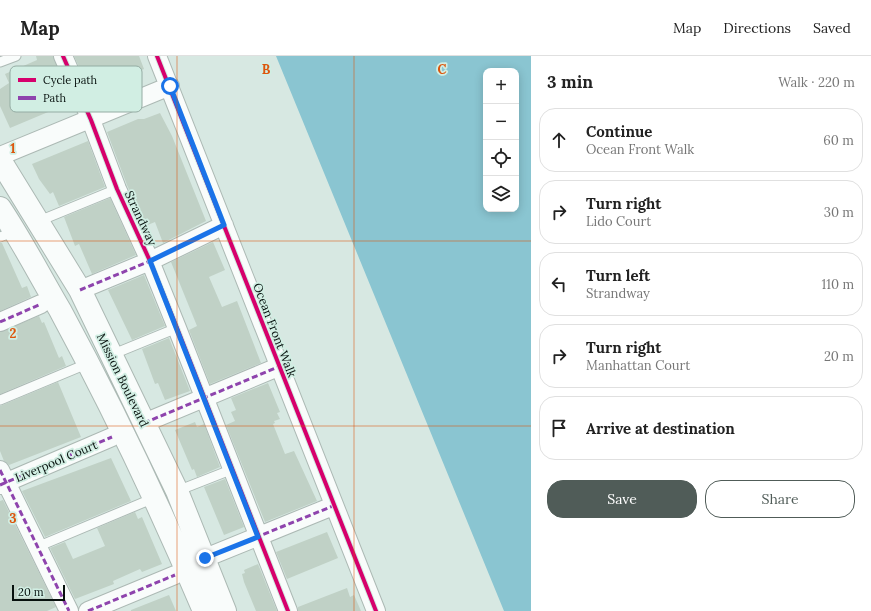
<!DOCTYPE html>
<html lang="en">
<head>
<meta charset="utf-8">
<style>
	body { margin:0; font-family:Lora,serif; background:#f2f2f2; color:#222 }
	.controls { position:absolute; right:12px; top:12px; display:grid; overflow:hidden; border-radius:8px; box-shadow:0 2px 10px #0003 }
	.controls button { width:36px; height:36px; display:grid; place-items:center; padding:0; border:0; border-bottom:1px solid #e0e0e0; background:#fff; color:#222; font:20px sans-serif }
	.scale { position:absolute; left:12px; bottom:10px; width:53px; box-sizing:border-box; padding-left:4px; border:2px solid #07110e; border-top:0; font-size:11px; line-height:14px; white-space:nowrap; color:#07110e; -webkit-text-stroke:3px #d1eee3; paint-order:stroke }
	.stop { position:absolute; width:12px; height:12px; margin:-9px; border:3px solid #1a73e8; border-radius:50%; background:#fff }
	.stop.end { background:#1a73e8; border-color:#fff; box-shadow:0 1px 4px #0008 }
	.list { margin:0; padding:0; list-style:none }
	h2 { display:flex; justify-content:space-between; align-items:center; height:52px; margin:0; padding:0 16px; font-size:17px }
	h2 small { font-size:13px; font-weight:400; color:#767676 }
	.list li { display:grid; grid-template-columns:26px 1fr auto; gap:12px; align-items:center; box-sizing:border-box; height:64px; margin:0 8px 8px; padding:0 8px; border:1px solid #e0e0e0; border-radius:16px }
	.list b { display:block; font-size:15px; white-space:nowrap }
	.list p { margin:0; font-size:13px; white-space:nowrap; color:#767676 }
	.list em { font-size:13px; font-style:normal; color:#767676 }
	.actions { display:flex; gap:8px; padding:12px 16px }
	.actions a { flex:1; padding:9px 0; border:1px solid #505c58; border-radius:16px; text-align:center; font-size:14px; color:#505c58 }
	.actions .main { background:#505c58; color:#fff }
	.icon { flex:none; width:22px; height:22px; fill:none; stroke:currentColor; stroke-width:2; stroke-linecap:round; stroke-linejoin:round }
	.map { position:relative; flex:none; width:531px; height:555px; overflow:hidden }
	header { display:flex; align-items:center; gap:24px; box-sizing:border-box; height:56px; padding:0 20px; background:#fff; border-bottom:1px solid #e0e0e0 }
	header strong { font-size:19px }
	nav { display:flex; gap:22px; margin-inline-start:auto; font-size:14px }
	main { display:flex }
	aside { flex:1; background:#fff }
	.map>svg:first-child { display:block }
	.water { fill:#8ac5d1; fill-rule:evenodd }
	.building { fill:#c0d1c6 }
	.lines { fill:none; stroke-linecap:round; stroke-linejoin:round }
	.lane-casing { stroke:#acb9b4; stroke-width:11 }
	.street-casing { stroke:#acb9b4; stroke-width:20 }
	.primary-casing { stroke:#acb9b4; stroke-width:24 }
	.lane { stroke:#f9fcfb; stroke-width:9 }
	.street { stroke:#f9fcfb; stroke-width:18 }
	.primary { stroke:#f9fcfb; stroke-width:22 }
	.quiet { stroke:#8e44ad; stroke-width:3; stroke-dasharray:6 3; stroke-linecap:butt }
	.cycleway-casing { stroke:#d1eee3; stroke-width:6 }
	.cycleway { stroke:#d6006c; stroke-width:4 }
	.route { stroke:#1a73e8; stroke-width:5 }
	.grid { fill:none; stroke:#dd550c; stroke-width:1; stroke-opacity:0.55 }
	.labels { text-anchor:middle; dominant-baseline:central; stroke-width:3.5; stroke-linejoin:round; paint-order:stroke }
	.street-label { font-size:12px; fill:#07110e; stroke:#d1eee3 }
	.key { fill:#d1eee3; stroke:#94aca3; stroke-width:1 }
	.key-label { font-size:11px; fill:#07110e }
	.grid-label { font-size:13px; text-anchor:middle; font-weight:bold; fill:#dd550c; stroke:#d1eee3; stroke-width:3.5; stroke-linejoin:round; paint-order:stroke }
</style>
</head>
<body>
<header>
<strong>Map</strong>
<nav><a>Map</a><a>Directions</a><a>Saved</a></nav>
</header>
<main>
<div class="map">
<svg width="531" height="555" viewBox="0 0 531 555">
	<rect width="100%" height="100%" fill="#d7e8e2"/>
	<path class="water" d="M276,0H531V555H504ZM486,15H516V153H486Z"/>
	<path class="building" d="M36,0H53L72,46L10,72L0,50V33L9,27L5,18L37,4Z
		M74,0H139L144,13L91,37Z
		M160,57L172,80L206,165L163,187L155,166L145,170L127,129L107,76L138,63H144Z
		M88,85L105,131L59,150L53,136L50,138L39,123L32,108Z
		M110,142L136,199L92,218L79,188L75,190L64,161Z
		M213,186L225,214L209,221L222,251L237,245L261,307L210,328L189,274L197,270L171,206Z
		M0,187H2L22,232L27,230L31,241L0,255Z
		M144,219L165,270L132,284L108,234Z
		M39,260L42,267L44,266L59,302L62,300L66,310L0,338V276Z
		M169,282L190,335L165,344L158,327L155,328L142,293Z
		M58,326L81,381L9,409L4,405L0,395V350Z
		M268,327L280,356L277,357L280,363L274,365L275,367L273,368L285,398L294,395L317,445L265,466L226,369L235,365L231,356L236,354L231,342Z
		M195,366L197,371L204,368L220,411L197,421L194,413L192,414L175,374Z
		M111,402L131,445L45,481L22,435Z
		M225,423L244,471L224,479L204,431Z
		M3,444L56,551L47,555H0V445Z
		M135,456L138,463L142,461L162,508L142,516L140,513L113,525L114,528L75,543L50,492L65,486L73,503L105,490L97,472Z
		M327,476L338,502L287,523L276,496Z
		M258,508L277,555H256L244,526L242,518L245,517L244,514Z
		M347,532L350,541L354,539L361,555H298V551Z
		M169,539L176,555H131V554Z"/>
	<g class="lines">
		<defs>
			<path id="lane" d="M0,6L16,0
				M39,165L117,133
				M0,181L15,175
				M111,299L177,272
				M0,344L89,307
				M177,435L233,413
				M37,491L154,442"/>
			<path id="street" d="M63,0L91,64L117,133L150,205L177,272L288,555
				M157,0L376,555
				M0,100L170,30
				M80,234L150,205L224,169
				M0,266L41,248
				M144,367L278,311
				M0,414L69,555
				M0,429L112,381
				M205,502L333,450
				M88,555L175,519"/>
			<path id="primary" d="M0,104L80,234L177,435L225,555
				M0,152C22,185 40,220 60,254C113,352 161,453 204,555"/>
		</defs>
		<use href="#lane" class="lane-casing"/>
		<use href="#street" class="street-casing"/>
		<use href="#primary" class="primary-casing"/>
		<use href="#lane" class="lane"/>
		<use href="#street" class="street"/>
		<use href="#primary" class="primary"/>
		<path class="quiet" d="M80,234L150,205L224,169
			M0,266L41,248
			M144,367L278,311
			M0,414L69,555
			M0,429L112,381
			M205,502L333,450
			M88,555L175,519"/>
		<defs>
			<path id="cycleway" d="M63,0L91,64L117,133L150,205L177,272L288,555
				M157,0L376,555"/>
		</defs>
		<use href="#cycleway" class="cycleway-casing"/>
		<use href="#cycleway" class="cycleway"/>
	</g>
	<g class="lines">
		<path class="route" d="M170,30L224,169L150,205L258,481L205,502"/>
	</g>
	<path class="grid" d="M177,0V555M354,0V555M0,185H531M0,370H531"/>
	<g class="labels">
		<g class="street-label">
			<text transform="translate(141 162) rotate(65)">Strandway</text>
			<text transform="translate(275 274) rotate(69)">Ocean Front Walk</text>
			<text transform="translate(123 324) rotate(64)">Mission Boulevard</text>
			<text transform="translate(56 405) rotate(-23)">Liverpool Court</text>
		</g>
	</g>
	<rect x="10" y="10" width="132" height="46" rx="6" class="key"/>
	<rect x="18" y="22" width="18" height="4" fill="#d6006c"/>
	<rect x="18" y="40" width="18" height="4" fill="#8e44ad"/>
	<g class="key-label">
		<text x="43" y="28">Cycle path</text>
		<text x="43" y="46">Path</text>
	</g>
	<g class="grid-label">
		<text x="266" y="18">B</text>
		<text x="442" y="18">C</text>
		<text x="13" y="97">1</text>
		<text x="13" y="282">2</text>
		<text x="13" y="467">3</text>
	</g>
</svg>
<div class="controls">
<button>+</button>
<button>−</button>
<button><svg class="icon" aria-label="locate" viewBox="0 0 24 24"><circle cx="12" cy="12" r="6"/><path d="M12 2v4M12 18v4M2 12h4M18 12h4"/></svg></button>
<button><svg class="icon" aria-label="layers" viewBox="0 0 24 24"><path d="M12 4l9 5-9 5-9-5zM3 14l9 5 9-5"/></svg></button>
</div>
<div class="scale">20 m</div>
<div class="stop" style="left:170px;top:30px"></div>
<div class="stop end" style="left:205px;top:502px"></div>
</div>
<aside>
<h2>3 min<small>Walk · 220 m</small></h2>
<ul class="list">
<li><svg class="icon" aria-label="ahead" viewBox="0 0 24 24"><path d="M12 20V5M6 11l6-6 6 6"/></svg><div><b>Continue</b><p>Ocean Front Walk</p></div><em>60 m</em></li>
<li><svg class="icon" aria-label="right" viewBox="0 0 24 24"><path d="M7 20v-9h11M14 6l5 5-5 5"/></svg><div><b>Turn right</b><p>Lido Court</p></div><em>30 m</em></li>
<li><svg class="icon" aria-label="left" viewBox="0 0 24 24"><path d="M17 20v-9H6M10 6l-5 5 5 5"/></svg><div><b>Turn left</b><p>Strandway</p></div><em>110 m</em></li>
<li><svg class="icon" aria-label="right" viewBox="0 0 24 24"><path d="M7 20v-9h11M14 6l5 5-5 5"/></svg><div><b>Turn right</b><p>Manhattan Court</p></div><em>20 m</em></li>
<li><svg class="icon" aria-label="arrive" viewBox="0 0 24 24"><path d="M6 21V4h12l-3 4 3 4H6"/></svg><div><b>Arrive at destination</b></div></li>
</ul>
<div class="actions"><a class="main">Save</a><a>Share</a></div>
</aside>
</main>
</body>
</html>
